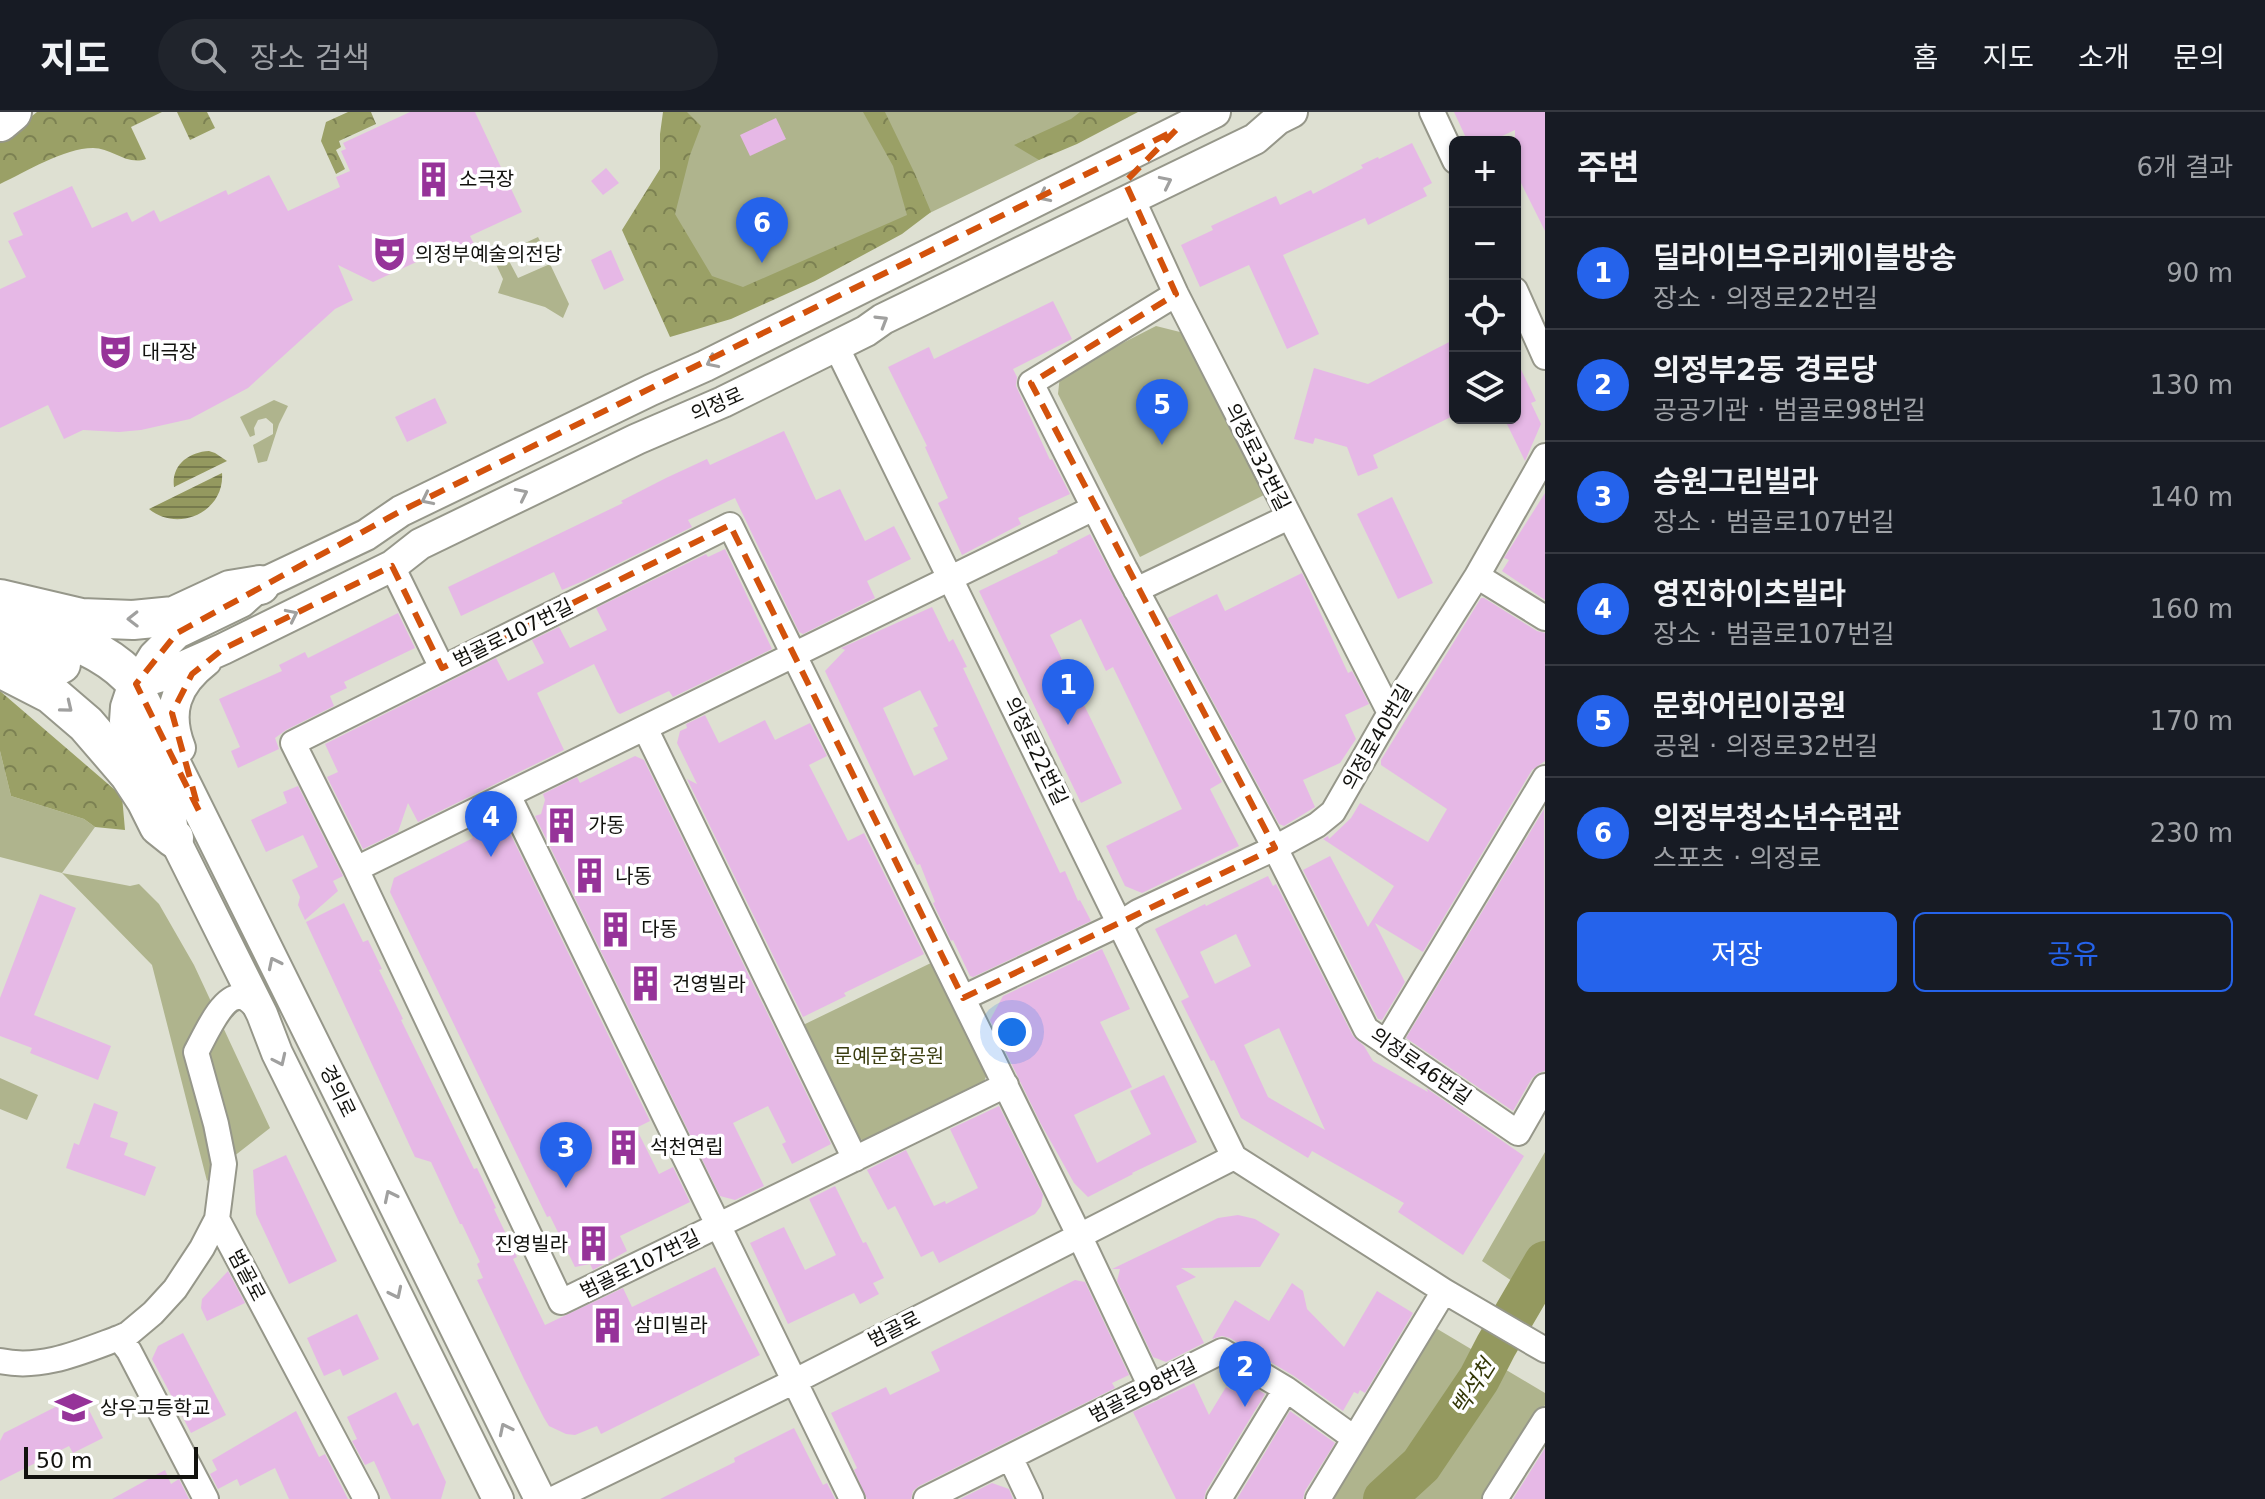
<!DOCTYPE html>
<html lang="ko">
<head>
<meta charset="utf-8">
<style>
	body { margin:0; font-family:"DejaVu Sans","Noto Sans KR",sans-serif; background:#20242c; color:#f1f3f6 }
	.controls { position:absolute; right:24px; top:24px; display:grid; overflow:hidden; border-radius:12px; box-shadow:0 2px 6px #0004 }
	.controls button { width:72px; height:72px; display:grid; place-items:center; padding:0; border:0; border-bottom:2px solid #363941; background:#171b24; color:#f1f3f6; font:40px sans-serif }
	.scale { position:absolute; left:24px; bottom:20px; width:174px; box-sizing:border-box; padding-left:8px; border:4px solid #12120e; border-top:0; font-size:22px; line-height:28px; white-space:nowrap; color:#12120e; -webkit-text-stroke:6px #fff; paint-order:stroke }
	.you { position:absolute; left:1012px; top:920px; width:28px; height:28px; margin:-20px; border:6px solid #fff; border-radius:50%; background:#1a73e8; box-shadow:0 0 0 12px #1a73e833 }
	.badge { display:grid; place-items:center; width:52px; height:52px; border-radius:50%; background:#2563eb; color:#fff; font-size:26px; font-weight:700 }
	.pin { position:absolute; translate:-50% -66px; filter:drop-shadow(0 2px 4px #0008) }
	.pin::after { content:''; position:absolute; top:42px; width:28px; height:24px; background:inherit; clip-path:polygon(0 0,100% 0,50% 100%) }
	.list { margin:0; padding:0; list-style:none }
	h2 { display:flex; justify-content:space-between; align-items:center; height:104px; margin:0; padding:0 32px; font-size:34px }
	h2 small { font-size:26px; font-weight:400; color:#9ea1a6 }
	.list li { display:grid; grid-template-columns:52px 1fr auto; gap:24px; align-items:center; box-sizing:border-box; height:112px; padding:0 32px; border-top:2px solid #363941 }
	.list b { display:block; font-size:30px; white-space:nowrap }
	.list p { margin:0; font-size:26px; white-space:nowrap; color:#9ea1a6 }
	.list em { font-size:26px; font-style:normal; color:#9ea1a6 }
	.actions { display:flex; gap:16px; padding:24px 32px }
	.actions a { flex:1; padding:18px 0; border:2px solid #2563eb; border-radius:12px; text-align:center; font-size:28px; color:#2563eb }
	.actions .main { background:#2563eb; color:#fff }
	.icon { flex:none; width:44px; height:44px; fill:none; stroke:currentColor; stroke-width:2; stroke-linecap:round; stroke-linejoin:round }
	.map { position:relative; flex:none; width:1545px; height:1387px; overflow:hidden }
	header { display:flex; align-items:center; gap:48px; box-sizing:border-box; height:112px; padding:0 40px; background:#171b24; border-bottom:2px solid #363941 }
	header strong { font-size:38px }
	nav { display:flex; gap:44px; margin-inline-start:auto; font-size:28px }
	.search { width:560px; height:72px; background:#20242c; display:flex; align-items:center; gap:20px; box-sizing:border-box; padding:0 28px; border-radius:44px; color:#9ea1a6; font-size:30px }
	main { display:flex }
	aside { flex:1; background:#171b24 }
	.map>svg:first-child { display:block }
	.green { fill:#afb48d }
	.forest { fill:url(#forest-crowns) }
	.water { fill:url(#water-rules) }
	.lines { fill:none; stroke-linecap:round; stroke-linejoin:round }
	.river { stroke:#94995f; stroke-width:42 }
	.building { fill:#e6b8e6; fill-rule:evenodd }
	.minor-casing { stroke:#96978a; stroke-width:28 }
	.tertiary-casing { stroke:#96978a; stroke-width:34 }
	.trunk-casing { stroke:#96978a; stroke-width:42 }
	.minor { stroke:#fff; stroke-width:24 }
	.tertiary { stroke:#fff; stroke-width:30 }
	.trunk { stroke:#fff; stroke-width:38 }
	.oneway { stroke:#a0a09f }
	.marked { fill:none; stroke:#d3520c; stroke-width:6; stroke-dasharray:16 10; stroke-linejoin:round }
	.labels { text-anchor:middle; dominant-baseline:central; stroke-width:7; stroke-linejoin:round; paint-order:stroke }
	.poi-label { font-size:20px; fill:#12120e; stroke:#fff; text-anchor:start }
	.street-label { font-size:20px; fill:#12120e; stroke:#fff }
	.park-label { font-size:20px; fill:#3b3e10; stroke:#fff }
	.water-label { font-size:22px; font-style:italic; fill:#343707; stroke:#fff }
</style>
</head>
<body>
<header>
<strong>지도</strong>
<div class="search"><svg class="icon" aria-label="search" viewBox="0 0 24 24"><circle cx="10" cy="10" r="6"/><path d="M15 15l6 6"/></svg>장소 검색</div>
<nav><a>홈</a><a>지도</a><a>소개</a><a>문의</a></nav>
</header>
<main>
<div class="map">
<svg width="1545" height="1387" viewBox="0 0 1545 1387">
	<defs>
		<pattern id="forest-crowns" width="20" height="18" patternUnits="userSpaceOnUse" patternTransform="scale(2)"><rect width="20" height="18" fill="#9aa066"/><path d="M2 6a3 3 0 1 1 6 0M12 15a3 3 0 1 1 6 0" fill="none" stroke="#7c8152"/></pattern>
		<pattern id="water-rules" width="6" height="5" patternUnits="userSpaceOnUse" patternTransform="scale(2)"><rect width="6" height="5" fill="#94995f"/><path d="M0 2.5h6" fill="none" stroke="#777b4d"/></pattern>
	</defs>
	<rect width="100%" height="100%" fill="#dee0d2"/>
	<path class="green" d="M671,0H1099L1039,48L723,201L663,85Z
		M538,125L541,131L508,147L518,166L550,152L569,192L563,206L545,195L498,181L503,167L493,146Z
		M1156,214L1184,221L1264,383L1140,445L1058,282L1060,263Z
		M274,288L288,294L279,312L267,349L258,351L253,333L273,322V312L266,306L258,308L254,316L255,323L250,325L240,305Z
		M0,639L11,684L84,707L95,715L62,761L130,774L139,772L159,792L194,853L270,1016L224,1052L207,1069L152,853L62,761L0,745Z
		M935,849L988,960L983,972L866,1029L855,1026L801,914Z
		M0,966L38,983L27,1008L0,997Z
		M1545,1040V1191L1482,1149Z
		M1434,1215L1545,1281V1293L1487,1387H1330Z"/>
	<path class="forest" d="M37,0H162L131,15L146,47C127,54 112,36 93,36C64,36 26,60 0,72V30Z
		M177,0H207L215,16L190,28Z
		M348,0H371L376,12L339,29L341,35L336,38L345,57L336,62L321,29L326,10Z
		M663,0H687L701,14L690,43L675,102L712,164L743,175L907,103L893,54L863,0H885L915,62L931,100L902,122L815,169L731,207L670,225L622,118L660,57V22Z
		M1080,0H1138L1077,32L1039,48L1014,33L1071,7Z
		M0,579L122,684L125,718L95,715L84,707L11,684L0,639Z"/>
	<path class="water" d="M209,339L215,341L227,349L174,375C171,354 188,340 209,339Z
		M222,361C225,400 178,421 149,397Z"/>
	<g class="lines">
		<path class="river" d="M1384,1387L1421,1353L1479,1267L1496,1234L1545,1150"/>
	</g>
	<path class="building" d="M410,0H475L522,100L470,124L474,132L454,141L451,134L373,170L338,153L353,188L335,197L248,276L190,307L141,318L119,320L83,318L64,327L48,293L0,316V177L26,165L8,129L23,123L13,101L72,74L92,116L127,100L132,110L154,98L160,110L226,78L228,83L269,63L288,99L340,75L336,65L350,59L341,39L346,37L343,31Z
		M1454,0H1545V119L1515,59V18L1489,30H1468Z
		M776,6L786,27L750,44L740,23Z
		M1412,31L1432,71L1423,76L1427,84L1368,113L1365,106L1283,143L1319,222L1287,237L1249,153L1200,175L1181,133L1213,118L1211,114L1276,84L1280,93L1311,78L1313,82L1363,56L1361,53L1378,45L1379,47Z
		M606,56L619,71L603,83L591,69Z
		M611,138L624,168L604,178L591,148Z
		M1053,189L1072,227L1013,257L1017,265L1016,274L1050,348L1052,347L1070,382L1018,406L1021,412L962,443L938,391L948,386L925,335L927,334L888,255L929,235L934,247Z
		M1455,227V303L1373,343L1378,356L1358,364L1347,335L1315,326L1313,332L1294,327L1314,256L1368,272Z
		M1515,245L1536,289L1531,291L1541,312L1525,349L1504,306H1515Z
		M435,286L447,311L407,330L395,305Z
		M784,319L816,388L840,377L865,429L894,414L911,447L867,469L875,486L803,522L799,520L735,386L688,408L692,415L583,469L562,478L554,460L461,504L448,475L623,391L621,389L666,366L707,347L710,353Z
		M1545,381V488L1502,459L1509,448L1504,446Z
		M1392,385L1433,471L1398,487L1357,402Z
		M1090,422L1222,670L1210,677L1239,734L1142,781L1125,774L1106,734L1182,697L1113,555L1106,559L1081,507L1050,523L1122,671L1081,691L979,479L1058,441L1057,439Z
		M725,437L772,537L673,585L669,579L620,602L617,600L594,552L537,581L564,638L418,710L408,691L398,720L363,737L327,665L338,660L325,632L496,546L508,569L544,551L532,528L559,515L570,536L607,518L596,496L706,442L708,445Z
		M1302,461L1348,561L1352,559L1369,592L1345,603L1356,627L1340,651L1303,668L1315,695L1284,714L1279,712L1168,506L1217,482L1225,499Z
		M1481,486H1484L1537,519L1545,521V649L1532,658L1423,840L1375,811L1405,870L1382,908L1378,907L1303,758L1330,744L1368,815L1394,774L1323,727L1328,724L1329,727L1351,706L1360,691L1428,730L1447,697L1381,653V648Z
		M932,495L949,530L953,527L967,555L963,556L1060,761L1065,759L1078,789L1080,788L1091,809L973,865L970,864L953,828L951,829L933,791L935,790L920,752L917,753L825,559L845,538L841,536ZM920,578L938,614L933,616L948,647L914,664L883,596Z
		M398,501L415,536L344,570L347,576L330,584L334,594L286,618L275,626L279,637L238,656L231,639L240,635L219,587L282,559L279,553L305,540L308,546Z
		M705,603L719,631L765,608L775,628L810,611L827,644L809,653L848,729L864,721L924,842L844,881L846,884L803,905L687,667L697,672L677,631L680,619L687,616L686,612Z
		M635,644L644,648L831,1032L792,1052L782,1032L786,1030L768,994L733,1011L764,1074L735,1088L720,1084L535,704L541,702L545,688L543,682L577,665L580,671Z
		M298,674L343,764L333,769L338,779L305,808L298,793L300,785L292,768L318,755L303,723L266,740L251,708L287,691L283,680Z
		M1544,697L1545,959L1538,961L1532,966L1513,999L1406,926Z
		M491,708L499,724L509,719L650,1009L636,1016L659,1062L673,1055L690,1090L620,1124L627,1139L593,1158L590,1152L575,1155L550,1104L547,1105L390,780L394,766L473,726L470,718Z
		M1268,764L1273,774L1276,772L1353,924L1364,934L1373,949L1428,980L1426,976L1524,1044L1463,1143L1398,1100L1404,1091L1312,1039L1308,1046L1241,1006L1214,948L1211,949L1181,889L1189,885L1155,817L1205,792L1206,794ZM1236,822L1251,854L1215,872L1200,840ZM1279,916L1325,1018L1268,985L1244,933Z
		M40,782L76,796L34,903L111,934L98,968L30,941L32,936L0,924V886Z
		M344,791L363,830L368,828L382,857L379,858L403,907L401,908L474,1057L477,1056L496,1096L494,1097L517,1145L513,1147L545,1213L623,1176L632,1195L715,1155L760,1243L601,1322L597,1314L575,1323L566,1322L549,1314L544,1306L524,1267L477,1168L483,1166L477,1152L480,1150L462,1112H460L431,1050L415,1045L306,810Z
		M1102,837L1130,897L1100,910L1132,975L1074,1003L1097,1051L1151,1022L1130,979L1164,963L1197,1030L1132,1061L1133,1062L1088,1085L1074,1071L1041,1012L990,908L1003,884Z
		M94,991L118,1000L110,1025L128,1031L124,1043L156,1055L145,1084L66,1056L74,1031L79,1033Z
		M999,994L1043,1083L1041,1094L1035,1102L939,1151L933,1139L921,1145L895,1094L888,1098L867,1058L906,1038L934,1094L945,1089L946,1092L978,1076L950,1017Z
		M286,1043L337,1149L289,1172L256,1102L253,1058Z
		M835,1074L863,1131L866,1130L884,1166L873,1171L879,1182L860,1192L854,1181L788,1212L750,1131L784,1115L805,1158L836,1143L809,1087Z
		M1238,1103L1255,1107L1280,1122L1260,1155L1181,1156L1196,1165L1176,1174L1204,1231L1166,1250L1153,1245L1117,1169L1120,1157H1112L1218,1106Z
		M228,1159L245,1191L207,1209L201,1196L202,1187Z
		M1075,1168L1085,1170L1129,1263L1112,1271L1115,1276L919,1374L913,1379L911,1387H867L854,1358L857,1356L831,1301L886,1275L890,1283L940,1259L931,1240Z
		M1292,1171L1303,1179L1307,1197L1344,1235L1377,1179L1413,1201L1365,1281L1360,1278L1358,1282L1354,1280L1343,1299L1294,1264L1230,1226L1222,1224L1212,1227L1235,1188L1269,1209Z
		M357,1202L379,1247L343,1264L340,1257L324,1264L307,1226Z
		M183,1221L226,1303L191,1321L152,1247L158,1234Z
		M1240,1267L1265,1282L1206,1379L1204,1387H1176L1133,1300L1194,1271L1209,1303L1226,1275L1233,1279Z
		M396,1280L413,1314L418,1311L446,1370L441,1387H391L374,1349L365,1353L352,1329L357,1327L347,1305Z
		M81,1282L103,1326L73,1341L69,1334L0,1369V1329L4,1321Z
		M296,1299L319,1345L325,1342L348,1387H289L275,1356L240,1374L237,1367L218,1377L210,1362L217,1358L212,1348Z
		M1290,1299L1335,1331L1305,1379L1303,1387H1237Z
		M794,1316L823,1373L827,1371L835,1387H660L735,1350L734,1346Z
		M1545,1336V1387H1513Z
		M165,1358L171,1372L179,1367L189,1387H112Z
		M992,1371L1009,1377L1013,1387H960Z"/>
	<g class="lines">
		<defs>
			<path id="minor" d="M1432,0L1455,49
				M1132,86L1176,182L1390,601
				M1515,178L1545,245
				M1176,182L1031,271L1125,457L1275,736L1366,917L1518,1021L1545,974
				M836,234L1234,1045
				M392,454L442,556
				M1477,464L1545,506
				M1136,478L1289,405
				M645,616L855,1047
				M508,683L852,1387
				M356,757L293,631L730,413L1079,1123L1151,1275
				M963,886L1121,811L1138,800L1275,736L1317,713L1333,700L1390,601L1477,464L1545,344
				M1386,931L1545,666
				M1006,973L561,1190L356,757L1094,396
				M1234,1045L1444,1179L1545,1238
				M217,1107L366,1387
				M119,1226L129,1239L206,1387
				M0,1249C41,1258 81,1240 119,1226L128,1222L153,1201L175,1177L202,1136L217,1107L224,1052L216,1012L196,940C204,926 222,883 240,885C248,885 255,895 261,900
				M1286,1277L1354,1326
				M1010,1345L1030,1387
				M553,1387L795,1269L1234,1045
				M926,1387L1222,1239L1286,1277L1219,1387
				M1318,1387L1444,1179
				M1495,1387L1545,1308"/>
			<path id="tertiary" d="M180,636C166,600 175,573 206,549
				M498,1387L277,941L262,902L174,726L171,707L129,623L125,609L126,595L130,583L154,544L177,521L241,490L260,473L366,423L401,399L651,278L705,254L1215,0
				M540,1387L136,572L162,564L223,537L392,454L420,432L637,327L723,290L866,219L883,207L1255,27L1278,7L1292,0"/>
			<path id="trunk" d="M0,10L12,0
				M0,487L81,506L133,508L174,504L230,478L260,473
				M33,511C68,527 111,540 136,572
				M0,523L61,552
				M0,556L51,582L86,612L129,662L146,688L159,714L174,726"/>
		</defs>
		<use href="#minor" class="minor-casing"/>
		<use href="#tertiary" class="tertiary-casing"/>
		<use href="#trunk" class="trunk-casing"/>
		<use href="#minor" class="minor"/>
		<use href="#tertiary" class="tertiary"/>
		<use href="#trunk" class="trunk"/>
	</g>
	<defs><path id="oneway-chevron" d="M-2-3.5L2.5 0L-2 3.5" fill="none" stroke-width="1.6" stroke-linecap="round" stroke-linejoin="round" transform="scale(2)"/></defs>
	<g class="oneway">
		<use href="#oneway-chevron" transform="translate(1166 70) rotate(-26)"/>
		<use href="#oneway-chevron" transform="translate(1044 84) rotate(154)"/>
		<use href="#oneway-chevron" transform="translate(882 209) rotate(-31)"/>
		<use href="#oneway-chevron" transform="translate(712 250) rotate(154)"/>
		<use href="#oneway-chevron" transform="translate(522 382) rotate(-26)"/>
		<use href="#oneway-chevron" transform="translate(427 387) rotate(154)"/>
		<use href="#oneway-chevron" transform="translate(292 503) rotate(-26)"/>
		<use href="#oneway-chevron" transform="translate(133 507) rotate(179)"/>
		<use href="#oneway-chevron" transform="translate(67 595) rotate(39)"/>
		<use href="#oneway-chevron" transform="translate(274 851) rotate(-116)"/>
		<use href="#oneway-chevron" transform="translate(280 948) rotate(65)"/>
		<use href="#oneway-chevron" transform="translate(390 1084) rotate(-116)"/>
		<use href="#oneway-chevron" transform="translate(396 1181) rotate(64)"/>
		<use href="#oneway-chevron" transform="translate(505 1317) rotate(-116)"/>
	</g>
	<path class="marked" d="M1176,18L1125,70L1176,182L1031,271L1275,736L963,886L730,413L442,556L392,454L223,537L192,562L172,601L199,699L136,572L177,521L401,399Z"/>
	<defs>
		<symbol id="building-bare" viewBox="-9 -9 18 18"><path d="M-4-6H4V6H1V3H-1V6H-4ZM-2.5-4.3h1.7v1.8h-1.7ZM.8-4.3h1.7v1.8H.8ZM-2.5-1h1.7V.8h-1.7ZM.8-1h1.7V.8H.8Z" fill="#963399" stroke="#fff" stroke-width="2.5" paint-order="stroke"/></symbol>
		<symbol id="theatre-bare" viewBox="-9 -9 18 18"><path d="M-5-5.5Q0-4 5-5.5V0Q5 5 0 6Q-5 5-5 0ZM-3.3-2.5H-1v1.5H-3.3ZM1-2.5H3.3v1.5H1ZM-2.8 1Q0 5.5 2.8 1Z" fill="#963399" stroke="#fff" stroke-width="2.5" paint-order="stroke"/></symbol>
		<symbol id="school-bare" viewBox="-9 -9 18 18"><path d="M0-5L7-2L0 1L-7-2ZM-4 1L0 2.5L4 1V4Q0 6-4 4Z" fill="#963399" stroke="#fff" stroke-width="2.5" paint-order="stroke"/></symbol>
	</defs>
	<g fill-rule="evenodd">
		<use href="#building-bare" x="408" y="42" width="51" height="51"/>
		<use href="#theatre-bare" x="364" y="116" width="51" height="51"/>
		<use href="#theatre-bare" x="90" y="214" width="51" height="51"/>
		<use href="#building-bare" x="536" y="688" width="51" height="51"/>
		<use href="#building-bare" x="564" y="738" width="51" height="51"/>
		<use href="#building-bare" x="590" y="792" width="51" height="51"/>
		<use href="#building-bare" x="620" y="846" width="51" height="51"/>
		<use href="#building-bare" x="598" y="1010" width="51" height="51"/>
		<use href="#building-bare" x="568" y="1106" width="51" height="51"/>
		<use href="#building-bare" x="582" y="1188" width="51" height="51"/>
		<use href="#school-bare" x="48" y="1270" width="51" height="51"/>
	</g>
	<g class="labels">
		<g class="poi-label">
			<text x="459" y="67">소극장</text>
			<text x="415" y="142">의정부예술의전당</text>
			<text x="142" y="240">대극장</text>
			<text x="588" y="713">가동</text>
			<text x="615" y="764">나동</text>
			<text x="641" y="817">다동</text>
			<text x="672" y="872">건영빌라</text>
			<text x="650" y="1035">석천연립</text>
			<text x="568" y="1132" text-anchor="end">진영빌라</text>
			<text x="634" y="1213">삼미빌라</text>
			<text x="100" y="1296">상우고등학교</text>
		</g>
		<g class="street-label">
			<text transform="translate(717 292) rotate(-24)">의정로</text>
			<text transform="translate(1258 345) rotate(63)">의정로32번길</text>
			<text transform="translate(513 521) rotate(-26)">범골로107번길</text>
			<text transform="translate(1377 625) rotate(-60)">의정로40번길</text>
			<text transform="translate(1036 639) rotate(64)">의정로22번길</text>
			<text transform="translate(1421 954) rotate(35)">의정로46번길</text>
			<text transform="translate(338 979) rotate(64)">경의로</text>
			<text transform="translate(640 1152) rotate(-26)">범골로107번길</text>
			<text transform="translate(247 1163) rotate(62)">범골로</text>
			<text transform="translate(894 1217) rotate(-27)">범골로</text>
			<text transform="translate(1143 1278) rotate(-27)">범골로98번길</text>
		</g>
		<g class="park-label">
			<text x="889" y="944">문예문화공원</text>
		</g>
		<g class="water-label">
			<text transform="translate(1473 1275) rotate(-58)">백석천</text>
		</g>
	</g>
</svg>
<div class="controls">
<button>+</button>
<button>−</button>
<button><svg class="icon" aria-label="locate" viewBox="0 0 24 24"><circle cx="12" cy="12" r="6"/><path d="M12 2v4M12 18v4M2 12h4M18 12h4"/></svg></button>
<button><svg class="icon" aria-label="layers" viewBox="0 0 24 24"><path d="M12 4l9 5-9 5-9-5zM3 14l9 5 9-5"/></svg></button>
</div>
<div class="scale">50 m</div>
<div class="you"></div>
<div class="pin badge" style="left:1068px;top:613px">1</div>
<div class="pin badge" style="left:1245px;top:1295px">2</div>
<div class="pin badge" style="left:566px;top:1076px">3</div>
<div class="pin badge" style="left:491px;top:745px">4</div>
<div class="pin badge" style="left:1162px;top:333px">5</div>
<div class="pin badge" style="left:762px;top:151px">6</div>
</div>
<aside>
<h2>주변<small>6개 결과</small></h2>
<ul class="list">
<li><span class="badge">1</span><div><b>딜라이브우리케이블방송</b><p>장소 · 의정로22번길</p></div><em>90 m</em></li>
<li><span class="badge">2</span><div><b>의정부2동 경로당</b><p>공공기관 · 범골로98번길</p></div><em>130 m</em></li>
<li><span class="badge">3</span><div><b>승원그린빌라</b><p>장소 · 범골로107번길</p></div><em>140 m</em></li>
<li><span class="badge">4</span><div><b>영진하이츠빌라</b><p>장소 · 범골로107번길</p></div><em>160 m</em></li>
<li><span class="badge">5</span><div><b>문화어린이공원</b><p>공원 · 의정로32번길</p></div><em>170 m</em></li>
<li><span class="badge">6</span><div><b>의정부청소년수련관</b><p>스포츠 · 의정로</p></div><em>230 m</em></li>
</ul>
<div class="actions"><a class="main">저장</a><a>공유</a></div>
</aside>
</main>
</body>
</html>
